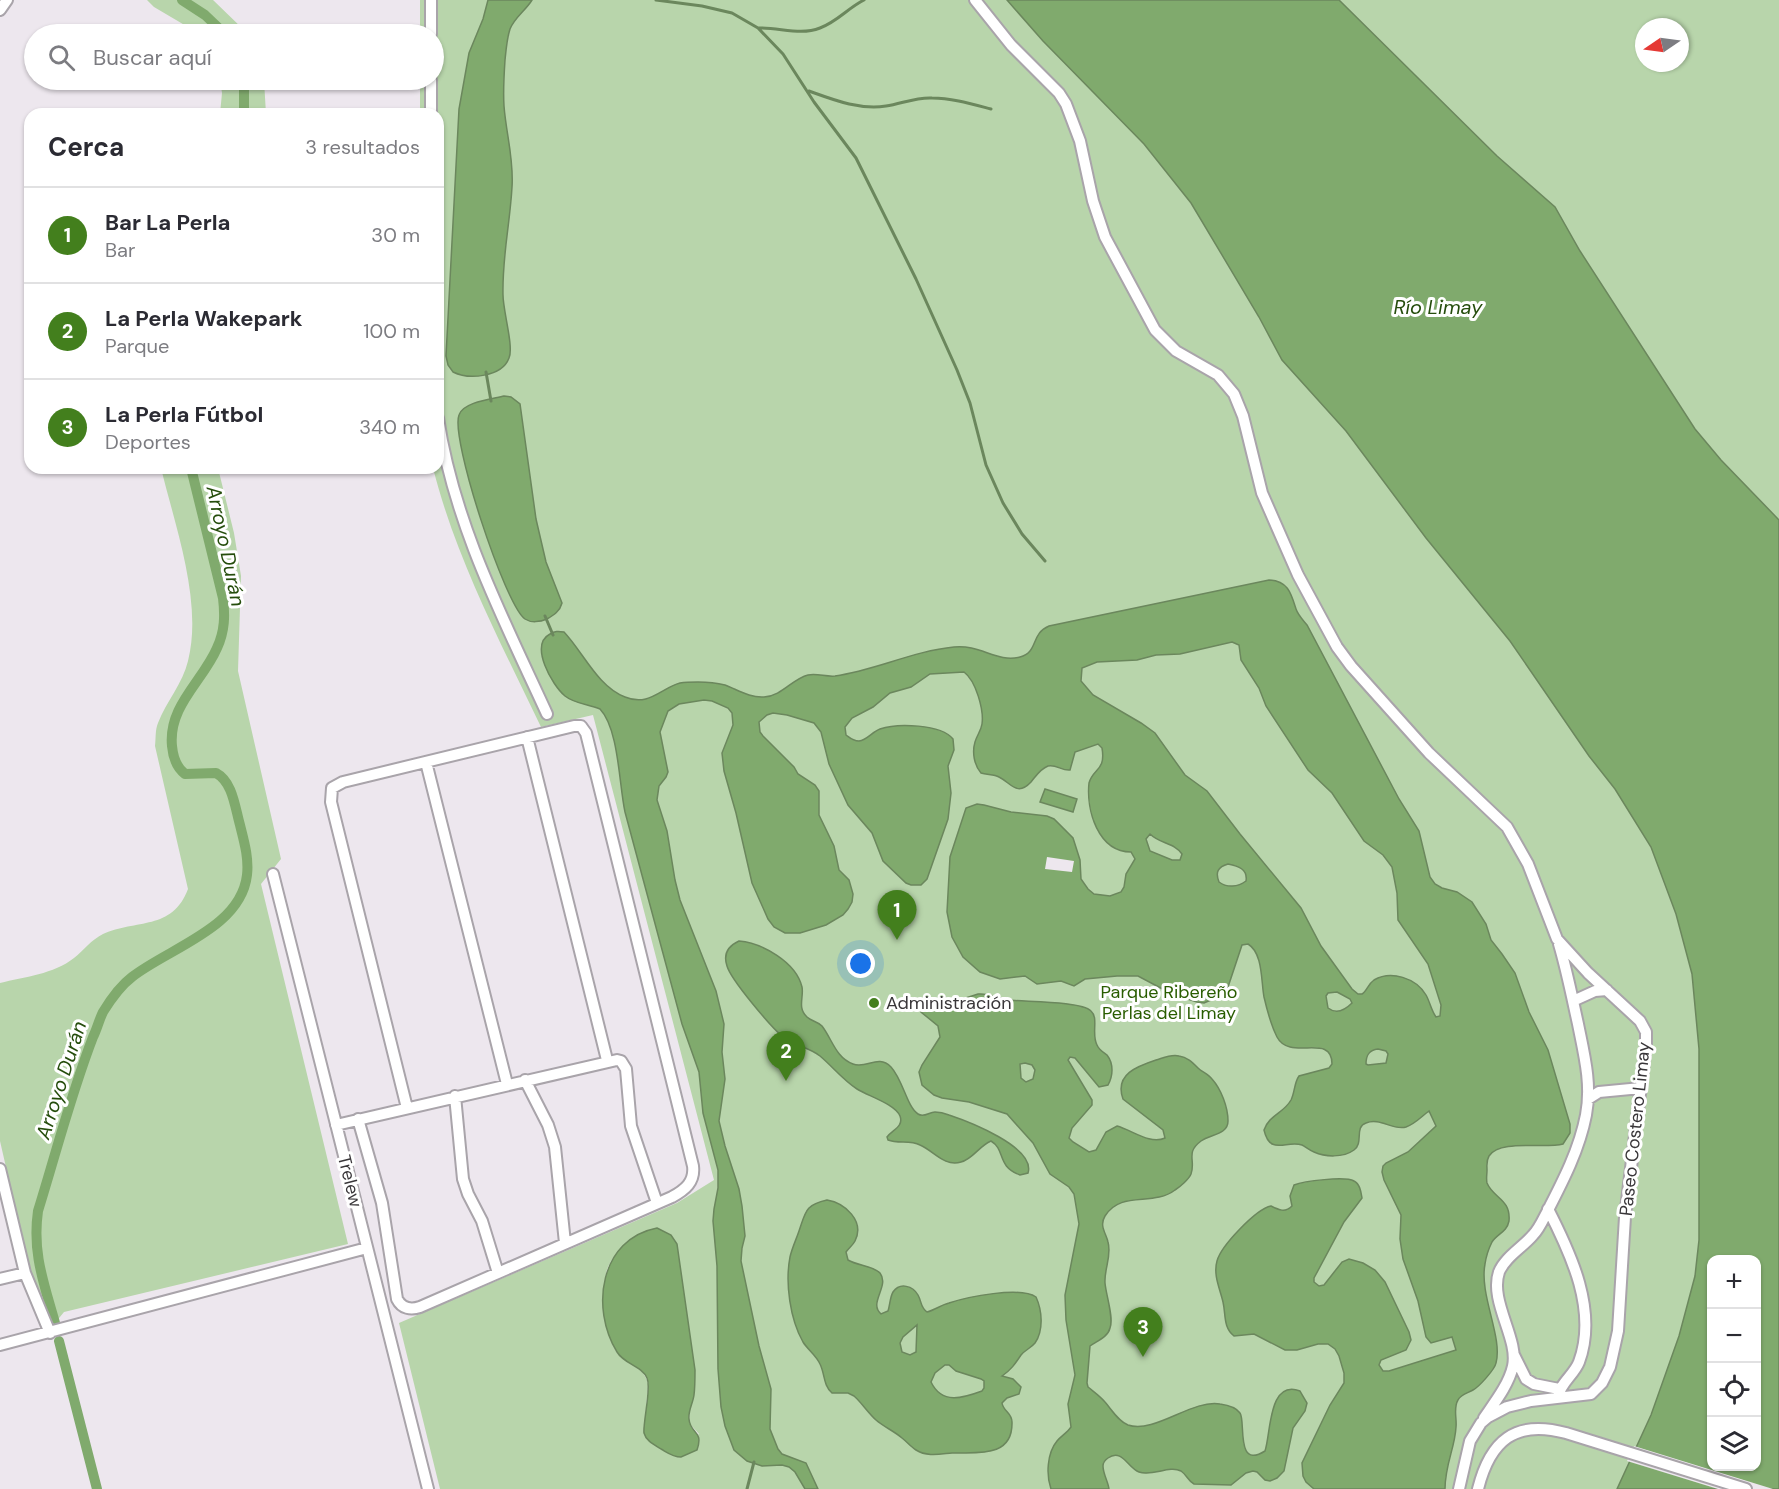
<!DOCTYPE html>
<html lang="es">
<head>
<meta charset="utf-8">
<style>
	body { margin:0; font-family:"DM Sans",sans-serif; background:#f7f7f7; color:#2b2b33 }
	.controls { position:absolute; right:18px; bottom:18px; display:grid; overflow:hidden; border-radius:12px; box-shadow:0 2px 4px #0004 }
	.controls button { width:54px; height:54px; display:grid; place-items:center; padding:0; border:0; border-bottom:2px solid #e1e1e2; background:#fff; color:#2b2b33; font:30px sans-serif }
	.compass { position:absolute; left:1635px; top:18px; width:54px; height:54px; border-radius:50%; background:#fff; box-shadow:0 2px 4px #0004; rotate:257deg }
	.you { position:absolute; left:861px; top:964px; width:21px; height:21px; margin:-15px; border:4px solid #fff; border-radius:50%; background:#1a73e8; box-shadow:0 0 0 9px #1a73e833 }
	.badge { display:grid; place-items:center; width:39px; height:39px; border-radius:50%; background:#437f1d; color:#fff; font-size:20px; font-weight:700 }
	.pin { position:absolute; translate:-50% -50px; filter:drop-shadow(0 2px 3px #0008) }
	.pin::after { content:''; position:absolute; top:32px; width:21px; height:18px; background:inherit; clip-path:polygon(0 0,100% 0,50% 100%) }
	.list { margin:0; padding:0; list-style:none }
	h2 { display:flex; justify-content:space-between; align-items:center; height:78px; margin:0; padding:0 24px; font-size:26px }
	h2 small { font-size:20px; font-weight:400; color:#7c7c81 }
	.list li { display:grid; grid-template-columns:39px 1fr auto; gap:18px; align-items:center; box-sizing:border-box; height:96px; padding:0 24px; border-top:2px solid #e1e1e2 }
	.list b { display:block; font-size:22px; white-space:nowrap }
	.list p { margin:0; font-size:20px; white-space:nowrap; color:#7c7c81 }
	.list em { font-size:20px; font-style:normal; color:#7c7c81 }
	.icon { flex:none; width:33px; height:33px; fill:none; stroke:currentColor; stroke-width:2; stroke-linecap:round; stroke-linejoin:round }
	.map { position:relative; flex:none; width:1779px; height:1489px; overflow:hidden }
	.search { position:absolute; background:#fff; box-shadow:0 2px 4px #0004; left:24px; top:24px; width:420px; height:66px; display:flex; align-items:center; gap:15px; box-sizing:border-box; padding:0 21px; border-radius:33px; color:#7c7c81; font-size:22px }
	.panel { position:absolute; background:#fff; box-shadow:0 2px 4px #0004; left:24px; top:108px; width:420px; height:366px; border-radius:18px }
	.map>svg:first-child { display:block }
	.green { fill:#b8d5ab; fill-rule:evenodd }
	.water { fill:#80aa6d; stroke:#6b875d; stroke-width:1.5; fill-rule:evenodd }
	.pier { fill:#ede7ee }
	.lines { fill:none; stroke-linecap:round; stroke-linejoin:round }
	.stream { stroke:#6b875d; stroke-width:3 }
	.canal { stroke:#80aa6d; stroke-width:10 }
	.minor-casing { stroke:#a9a4aa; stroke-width:14 }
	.minor { stroke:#fff; stroke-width:10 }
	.poi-dot { fill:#437f1d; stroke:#fff; stroke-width:2 }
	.labels { text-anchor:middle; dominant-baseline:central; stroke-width:6; stroke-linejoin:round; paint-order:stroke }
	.park-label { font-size:18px; fill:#295d00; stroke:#fff }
	.poi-label { font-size:18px; fill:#393639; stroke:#fff; text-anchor:start }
	.street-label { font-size:18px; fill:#393639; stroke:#fff }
	.water-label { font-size:20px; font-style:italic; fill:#254d0c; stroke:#fff }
</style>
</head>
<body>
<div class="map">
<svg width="1779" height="1489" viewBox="0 0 1779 1489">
	<rect width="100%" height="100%" fill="#ede7ee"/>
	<path class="green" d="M147,0H213L244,30L247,34H197L193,30L154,7Z
		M420,0H1007L1043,41L1144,144L1191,203L1259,317L1282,360L1346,431L1426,538L1510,641L1589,756L1615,789L1651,847L1676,914L1692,974L1699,1049V1240L1695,1276L1679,1336L1651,1415L1617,1489H440L399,1323L677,1203L714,1180L593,715L541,727C501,643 456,559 433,468H438V114H420V80H434V34H420ZM617,1253L690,1409L689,1423L699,1434L669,1454L644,1432L648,1384C645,1368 630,1365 619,1355C606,1343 602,1291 606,1273C608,1265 612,1259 617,1253Z
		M1339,0H1779V520L1721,460L1695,429L1580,251L1555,207L1497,156ZM1644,27H1680V63H1644Z
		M220,80H264L266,114H220L222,93Z
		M161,468H218L234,533L241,576L238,671L281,859L261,884L348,1244L64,1312L55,1323L30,1272L0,1141V983C24,977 54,974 74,958C84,950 91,940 103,934C136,919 172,931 188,889L155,746C156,738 155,730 158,723C166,702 183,683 188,661C203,602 175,526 161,468Z"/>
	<path class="water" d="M488,0H532C526,10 514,18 510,29C507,38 506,50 505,60C504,75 503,91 504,106C506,133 514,159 512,187C510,224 502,257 503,295C503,311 514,347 509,358C502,377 469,380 453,372L448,365L446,356L459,109L469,53L483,19Z
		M1007,0H1339L1497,156L1555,207L1580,251L1695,429L1721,460L1779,520V1489H1617L1651,1415L1679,1336L1695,1276L1699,1240V1049L1692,974L1676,914L1651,847L1615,789L1589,756L1510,641L1426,538L1346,431L1282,360L1259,317L1191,203L1144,144L1043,41ZM1712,1260H1756V1466H1712Z
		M504,396L511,397L520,404L536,519L546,562L562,603C560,611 554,615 547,619C540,622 531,623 525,619C505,605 450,438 459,415C463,402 492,399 504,396Z
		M1269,580C1288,581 1291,593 1296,609C1298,615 1303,620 1307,625L1399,799L1419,831L1430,877L1435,884L1442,888L1457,892L1472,902L1486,924L1491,940L1502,954L1515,973L1529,1012L1548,1050L1570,1124V1133L1563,1144C1545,1149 1500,1139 1489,1156C1486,1161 1487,1165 1487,1170C1487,1175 1486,1178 1487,1183C1493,1198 1511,1199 1509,1221C1507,1232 1497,1234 1492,1242C1489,1248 1486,1257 1485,1264C1479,1295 1503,1337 1496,1363C1495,1369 1479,1387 1473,1390C1468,1393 1461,1394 1458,1400C1453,1408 1457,1418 1456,1427C1455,1448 1445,1464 1445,1489H1314L1306,1482L1303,1476L1302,1463L1330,1405L1344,1383V1373L1339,1356L1335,1349L1328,1344H1318L1297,1350H1285L1254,1334L1234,1336C1223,1327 1226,1315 1223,1302C1220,1289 1213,1275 1217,1261C1221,1246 1256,1209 1271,1206C1279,1210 1285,1213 1292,1206L1290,1196L1294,1185C1304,1181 1345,1176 1354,1181C1360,1184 1361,1192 1362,1198L1344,1222L1314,1278V1282L1319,1286L1324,1285L1342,1262L1349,1259L1363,1263L1375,1270L1385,1282L1409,1332L1411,1340L1406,1350L1381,1360L1379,1365L1383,1371H1389L1456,1350L1452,1337L1431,1343L1426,1337L1418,1301L1403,1259L1400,1239L1401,1215L1384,1180L1382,1172L1383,1166L1386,1163L1408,1152L1436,1126L1429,1111C1422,1116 1415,1124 1406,1127C1393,1131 1380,1117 1366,1123C1354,1127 1364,1143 1354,1150C1343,1158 1325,1157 1314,1152C1309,1150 1306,1147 1302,1145C1286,1140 1270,1156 1264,1130C1269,1115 1284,1113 1291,1100C1295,1092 1294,1083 1299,1076L1329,1068L1332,1064C1332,1032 1290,1062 1277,1037C1271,1025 1267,1010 1264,997C1261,981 1263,953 1248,944L1242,945L1228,987L1218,997L1204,1003L1197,1002L1172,994L1138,976H1117L1085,979L1074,986L1061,981L1037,984L1025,976L1000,979L980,972L963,957L952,937L947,912L950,857L966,808L977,804L984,805L1011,812L1047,816L1054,819L1073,838L1080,860L1081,879L1088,889L1094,894L1110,896L1121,892L1124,887L1126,874L1135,859L1131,852C1098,852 1086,810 1089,783C1093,768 1106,771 1102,748L1098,744L1075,752L1070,770C1062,771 1056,764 1048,766C1040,769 1036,776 1031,782C1017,797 1011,783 999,777C994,774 987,775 981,773C974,765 972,752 975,742C977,735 981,731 982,724C984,710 976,681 964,672L930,674L911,687L890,693L873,707L852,718L845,727L846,735C850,738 853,741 859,741C867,740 872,732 880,729C897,723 941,724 953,739L954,750L948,766L951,793L948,819L927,879L921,885H911L906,883L883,861L872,833L848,805L829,764L821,732L814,723L787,715L773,713L767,715L759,722L760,732L763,736L794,767L798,774L815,785L819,791V815L834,846L839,870L849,880L853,894L852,902L848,909L843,915L826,925L800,933H785L774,927L768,919L752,883L736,813L724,771L722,753L733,725L732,713L728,708L712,701L704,700L679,704L668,711L660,732L668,772L666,777L659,786L657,800L667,831L675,880L680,900L716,991L724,1024L722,1052L725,1079L719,1121L725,1146L739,1189L742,1206L745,1236L742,1248L741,1261L759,1346L771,1389L770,1429L778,1449L782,1454L806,1463L818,1489H805L795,1472L789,1467L782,1465L762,1466L747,1461L734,1450L725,1426L721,1407L718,1369L717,1266L713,1221L714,1209L718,1188V1170L703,1113L699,1072L682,1024L625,812C619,785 619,729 600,709C588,704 575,704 565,696C552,685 529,645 550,634C555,631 558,631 564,632C583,652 598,687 625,697C649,707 661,688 680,683C686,682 693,682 698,682C707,682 717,683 725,685C738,690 750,698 764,697C782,696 792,679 808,675C817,673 826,677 835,676C876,670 913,651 954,647C980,644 997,663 1020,657C1039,652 1030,634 1049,626ZM1232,642L1239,645L1241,660L1259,688L1266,706L1308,770L1332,793L1364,841L1383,855L1392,867L1397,893L1398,920L1428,964L1441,1005L1440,1016L1436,1017C1431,1010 1430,1002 1426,995C1416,978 1391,970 1374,980C1368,984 1367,991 1362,994H1358L1352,989L1321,946L1301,908L1240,834L1207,791L1185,775L1155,733L1141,723L1093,695L1081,681L1082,668L1097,662L1137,660L1156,655L1180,654ZM1150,834C1160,844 1175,843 1182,854L1180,860H1172L1150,851L1146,839ZM1228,864C1238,866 1248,869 1246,881C1238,887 1227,888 1219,882C1215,872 1218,867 1228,864ZM1337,992L1350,999L1352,1003C1345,1010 1337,1015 1328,1008L1326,996L1328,993ZM1378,1049L1386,1051L1388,1054L1386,1063L1368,1065L1366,1064C1366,1055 1369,1050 1378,1049Z
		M1045,789L1077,799L1073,812L1040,802Z
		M739,941C762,943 796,962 802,987C804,997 797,1008 807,1017C811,1021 817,1021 822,1026C832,1039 836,1058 853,1064C867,1069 878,1054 891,1067C903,1080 907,1107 918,1114C924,1118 929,1112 935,1112C940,1112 944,1113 949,1115C967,1121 1036,1147 1028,1173L1020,1175C996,1166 1006,1150 991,1141C979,1146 973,1159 961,1162C944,1167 934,1151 920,1145C910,1140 898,1144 888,1140L887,1137C892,1130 904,1127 900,1116C895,1104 868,1096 857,1089C843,1080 833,1067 820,1056C809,1047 794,1046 783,1037C771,1027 731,980 727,966C723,954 728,946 739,941Z
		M978,994C989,993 998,998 1009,1000C1025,1002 1081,1001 1091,1011C1099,1018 1091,1034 1097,1045C1099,1050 1103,1052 1107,1055C1114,1064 1113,1076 1108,1085L1099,1087L1075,1058L1070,1057L1068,1060L1092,1100V1105L1072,1128L1069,1138L1073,1142L1089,1152L1096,1150L1106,1132L1117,1126C1132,1130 1150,1145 1165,1138L1163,1130L1123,1099C1114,1074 1138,1066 1156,1060C1163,1058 1171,1054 1179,1056C1187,1057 1192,1062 1198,1068C1202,1072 1208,1074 1212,1079C1221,1089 1228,1107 1228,1121C1228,1135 1210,1134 1201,1141C1185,1153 1196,1160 1191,1174C1189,1179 1180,1187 1175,1190C1153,1207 1121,1190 1105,1216C1099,1226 1106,1233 1108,1242C1112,1256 1104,1269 1105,1283C1106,1295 1114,1318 1110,1328C1108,1337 1097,1341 1090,1346L1087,1383L1088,1387C1094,1392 1100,1396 1105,1402C1112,1410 1118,1421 1128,1425C1155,1434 1192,1399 1220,1404C1227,1405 1236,1407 1240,1413C1246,1421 1235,1470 1265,1451C1271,1434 1268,1379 1300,1391L1307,1403L1305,1411L1293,1428L1284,1471L1277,1478L1270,1481L1265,1480L1257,1472L1253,1471L1246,1473L1231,1485L1194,1484C1188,1481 1187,1475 1181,1471C1169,1465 1152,1477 1139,1472C1128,1468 1122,1448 1108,1458C1105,1460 1103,1462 1103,1466C1103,1474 1108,1481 1109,1489H1051C1046,1475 1047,1453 1057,1441C1061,1436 1067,1433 1071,1427L1068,1404L1075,1375L1066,1320L1065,1295L1079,1224L1074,1194L1069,1187L1050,1174L1033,1143L1007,1114L969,1102L942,1098L934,1095L922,1085L919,1072L922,1065L940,1037L938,1026L921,1012L920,1004L924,1002L941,1006ZM1025,1063L1032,1065L1035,1070L1033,1079L1026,1082L1021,1078L1020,1064Z
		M827,1200C845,1203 865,1221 855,1241C853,1245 849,1248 846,1252L848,1260C858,1266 872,1265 880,1273C890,1286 868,1303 881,1314L888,1311C890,1305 890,1297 893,1292C900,1282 913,1286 918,1295C922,1302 920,1307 927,1312C935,1310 941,1305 949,1303C967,1297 1020,1286 1036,1297C1042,1310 1044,1330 1035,1343C1031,1348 1025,1350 1021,1355C1015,1364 1011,1370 1002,1376L1013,1379L1021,1387L1019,1394L1007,1398L1002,1403C1003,1411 1012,1413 1012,1422C1013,1459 975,1452 952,1453C940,1454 927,1457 916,1450C911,1447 907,1442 902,1438C894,1431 884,1427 876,1420C868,1413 862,1403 854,1396L848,1393H832C823,1385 825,1374 820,1364C816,1355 808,1350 803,1342C790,1319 785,1283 790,1257C792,1248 796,1240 799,1231C806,1211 805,1205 827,1200ZM917,1325L916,1352L910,1355L902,1352L900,1343L903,1337ZM945,1365H949L956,1371L981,1379L984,1381V1388L982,1391C963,1398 942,1405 931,1382L935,1373Z
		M657,1228L671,1235L677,1244L695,1370C695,1378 695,1387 694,1395C693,1403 688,1411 689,1419C690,1434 704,1430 697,1450L681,1457C673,1457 668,1453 661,1449C655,1445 646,1441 644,1433C643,1427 648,1401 648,1392C648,1388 649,1383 647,1378C642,1366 624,1364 617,1352C590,1308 600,1239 657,1228Z"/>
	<path class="pier" d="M1047,857L1074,861L1072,872L1045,869Z
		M1634,1446L1773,1489H1718L1627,1461Z"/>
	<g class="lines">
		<path class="stream" d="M656,0L702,6L732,13L758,28L783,54L814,102L856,158L916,279L957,370L970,403L986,465L1003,503L1022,534L1045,561
			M758,28C779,27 800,36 820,28C837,22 848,8 864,0
			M809,91C834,100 859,110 886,106C901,104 916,97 932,98C952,98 972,104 991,109
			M486,372L491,401
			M545,616L553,635
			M747,1489L754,1462"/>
		<path class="canal" d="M182,0L205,15L225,34
			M244,80V114
			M55,1323C44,1283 32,1253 38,1211C56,1153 71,1094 93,1037C97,1029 99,1020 103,1012C111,999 120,986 132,977C169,948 241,928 247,875C249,858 244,841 240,825C235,808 233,782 216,773L185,774C176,767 173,757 172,746C168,706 203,681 217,648C225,631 225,615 223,598L191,468
			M59,1341L97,1489"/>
		<defs>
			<path id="minor" d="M431,0V34
				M975,0L1011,45L1059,93L1066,104L1080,141L1093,201L1105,237L1155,330L1176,351L1218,375L1234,394L1243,416L1262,493L1298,575L1337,647L1351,666L1429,753L1507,827L1528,864L1557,939L1588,973L1640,1021L1646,1032V1045L1625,1217L1618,1331L1610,1367L1602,1383L1591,1394L1531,1401L1507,1407L1488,1417L1481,1423L1470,1441L1459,1489
				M0,10L7,0
				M431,80V114
				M438,418C454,524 503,618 547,714
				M527,737L607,1060
				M426,762L507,1084
				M273,874L428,1489
				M1573,1001L1595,991L1607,990
				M525,1080L548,1125L555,1147L565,1243
				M455,1096L463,1179L468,1194L482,1221L498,1273
				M1588,1099L1599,1092L1641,1088
				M358,1119L382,1203L397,1299C402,1309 411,1310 420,1307L672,1197C685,1190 695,1182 693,1166L586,733L581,726H574L343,782L332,788L331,802L407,1108
				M336,1125L617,1060L621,1061L626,1069L631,1126L657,1203
				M0,1169L25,1273L50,1333
				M1548,1209C1571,1254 1598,1311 1579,1362C1574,1375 1560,1383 1558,1397
				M0,1279L25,1273
				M0,1345L367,1248
				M1514,1355L1526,1379L1534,1384L1559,1389
				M1484,1418C1495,1402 1509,1384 1513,1366C1519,1339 1489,1301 1499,1272C1505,1257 1523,1247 1533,1235C1538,1230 1542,1222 1545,1216C1562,1183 1579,1151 1586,1115C1592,1084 1584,1054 1578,1024C1572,997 1567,971 1559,944
				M1478,1489C1490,1441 1515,1419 1566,1433L1746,1489"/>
		</defs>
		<use href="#minor" class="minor-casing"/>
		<use href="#minor" class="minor"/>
	</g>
	<circle class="poi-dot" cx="874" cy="1003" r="6"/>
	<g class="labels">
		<g class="park-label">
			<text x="1169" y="992">Parque Ribereño<tspan x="1169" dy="21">Perlas del Limay</tspan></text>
		</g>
		<g class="poi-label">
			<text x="886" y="1003">Administración</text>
		</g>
		<g class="street-label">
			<text transform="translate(1635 1129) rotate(-84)">Paseo Costero Limay</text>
			<text transform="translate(350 1181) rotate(76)">Trelew</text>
		</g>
		<g class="water-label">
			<text x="1438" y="307">Río Limay</text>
			<text transform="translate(226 546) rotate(78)">Arroyo Durán</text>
			<text transform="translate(61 1080) rotate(-72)">Arroyo Durán</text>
		</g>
	</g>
</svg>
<div class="controls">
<button>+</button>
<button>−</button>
<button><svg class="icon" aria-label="locate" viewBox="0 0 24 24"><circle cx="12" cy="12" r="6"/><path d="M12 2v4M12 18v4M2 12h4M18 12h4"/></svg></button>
<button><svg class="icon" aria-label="layers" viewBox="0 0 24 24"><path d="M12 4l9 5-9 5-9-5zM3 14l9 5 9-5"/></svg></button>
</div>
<svg class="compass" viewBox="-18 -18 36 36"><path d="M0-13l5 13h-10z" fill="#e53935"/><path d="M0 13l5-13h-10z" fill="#7c7c81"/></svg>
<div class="you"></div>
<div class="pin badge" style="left:897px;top:940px">1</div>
<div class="pin badge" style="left:786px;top:1081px">2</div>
<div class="pin badge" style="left:1143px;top:1357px">3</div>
<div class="search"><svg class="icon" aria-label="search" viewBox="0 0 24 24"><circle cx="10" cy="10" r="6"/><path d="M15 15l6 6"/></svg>Buscar aquí</div>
<section class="panel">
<h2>Cerca<small>3 resultados</small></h2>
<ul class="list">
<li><span class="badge">1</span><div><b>Bar La Perla</b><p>Bar</p></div><em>30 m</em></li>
<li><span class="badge">2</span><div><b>La Perla Wakepark</b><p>Parque</p></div><em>100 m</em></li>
<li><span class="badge">3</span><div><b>La Perla Fútbol</b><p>Deportes</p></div><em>340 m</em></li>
</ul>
</section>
</div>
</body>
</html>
